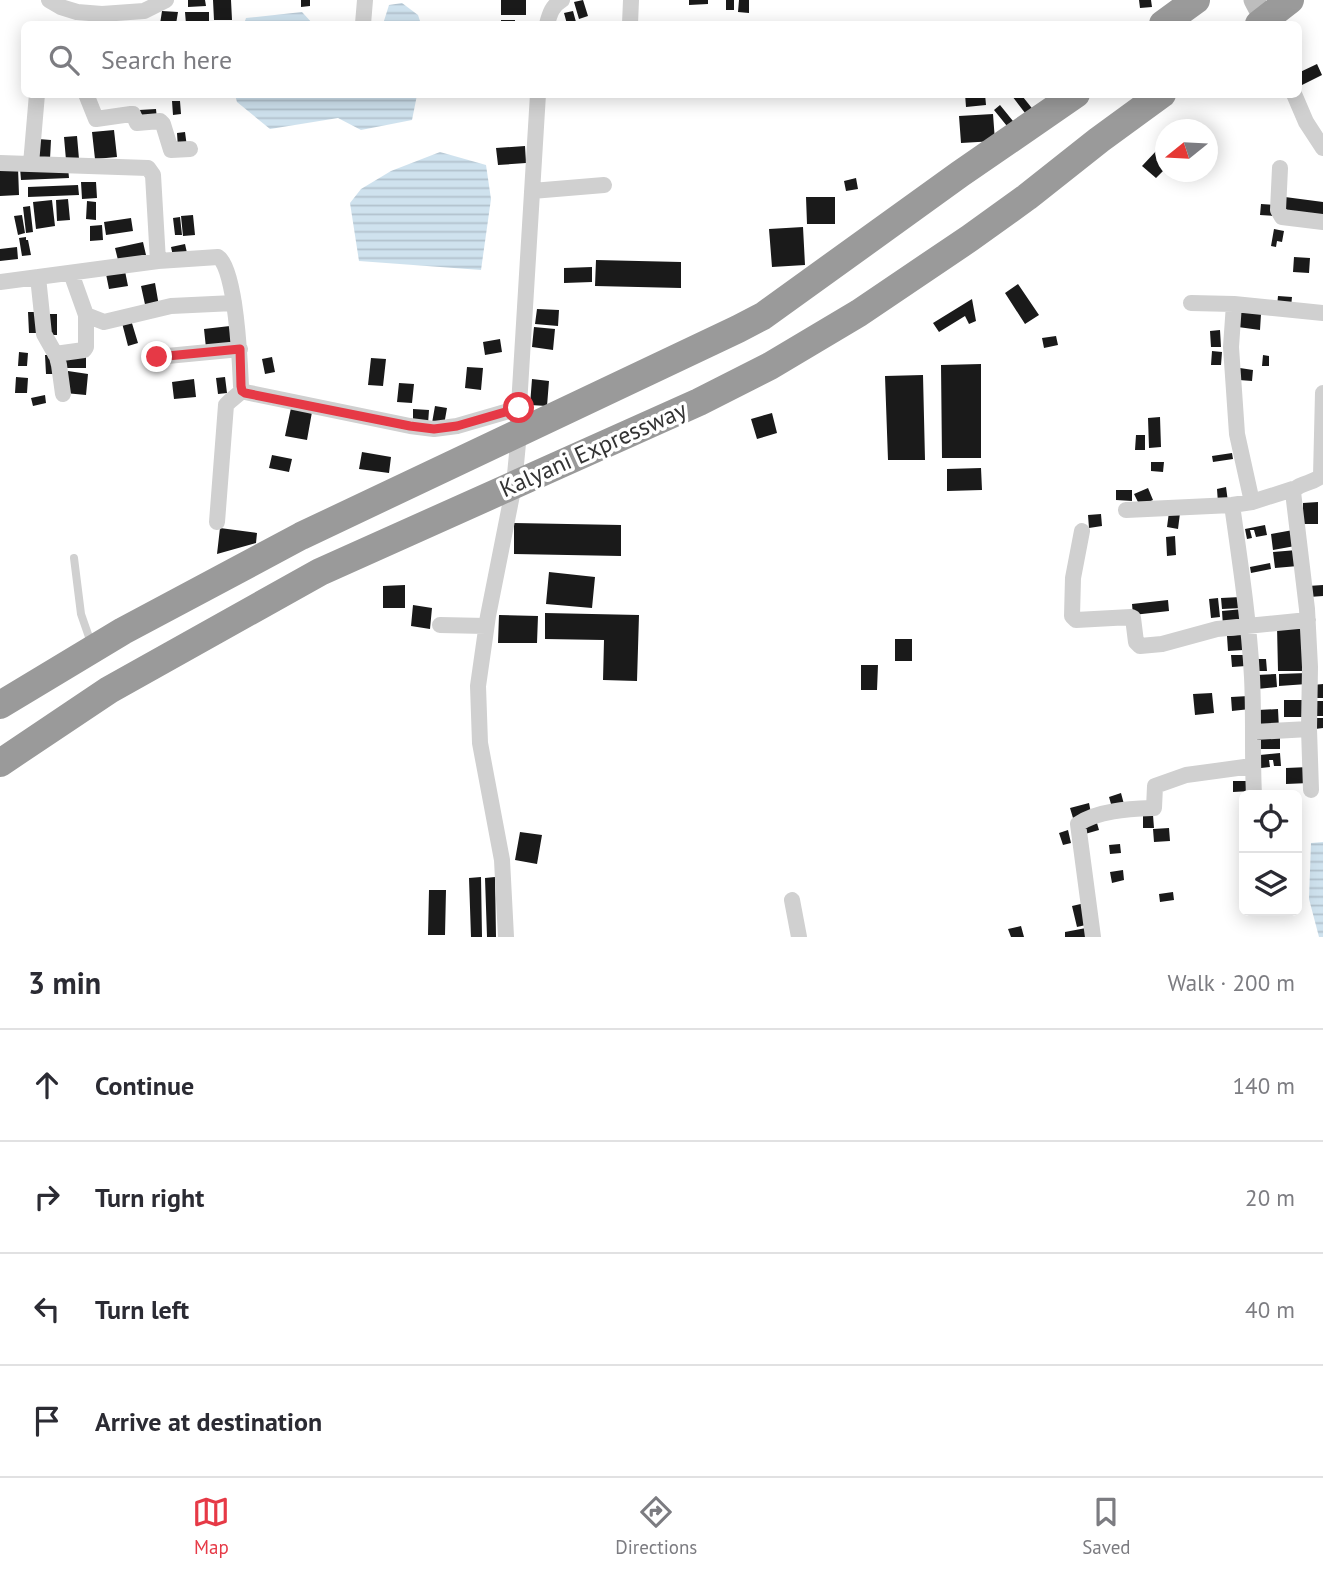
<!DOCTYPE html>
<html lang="en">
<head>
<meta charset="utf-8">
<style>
	body { margin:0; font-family:"PT Sans",sans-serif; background:#f2f2f3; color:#2b2b33 }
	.controls { position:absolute; right:21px; bottom:21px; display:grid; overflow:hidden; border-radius:10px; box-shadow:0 4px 18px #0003 }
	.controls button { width:63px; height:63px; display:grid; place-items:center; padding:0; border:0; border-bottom:2px solid #e1e1e2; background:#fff; color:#2b2b33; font:35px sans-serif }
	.compass { position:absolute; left:1155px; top:119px; width:63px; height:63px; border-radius:50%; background:#fff; box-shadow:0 4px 18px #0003; rotate:252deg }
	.stop { position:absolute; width:21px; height:21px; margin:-16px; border:5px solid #e63946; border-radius:50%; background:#fff }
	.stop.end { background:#e63946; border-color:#fff; box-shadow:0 2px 7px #0008 }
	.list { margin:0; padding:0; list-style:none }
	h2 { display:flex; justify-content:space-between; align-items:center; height:91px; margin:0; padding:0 28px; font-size:30px }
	h2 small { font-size:23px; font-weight:400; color:#7c7c81 }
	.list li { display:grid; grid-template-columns:46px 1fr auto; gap:21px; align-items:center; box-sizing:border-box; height:112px; padding:0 28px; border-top:2px solid #e1e1e2 }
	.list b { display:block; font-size:26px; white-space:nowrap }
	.list em { font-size:23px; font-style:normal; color:#7c7c81 }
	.icon { flex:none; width:38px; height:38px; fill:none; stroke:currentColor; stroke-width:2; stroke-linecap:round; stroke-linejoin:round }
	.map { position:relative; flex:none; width:1323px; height:937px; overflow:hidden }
	.search { position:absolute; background:#fff; box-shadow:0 4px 18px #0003; left:21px; right:21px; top:21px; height:77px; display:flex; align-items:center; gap:18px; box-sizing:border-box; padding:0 24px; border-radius:10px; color:#7c7c81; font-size:26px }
	.sheet { height:539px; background:#fff }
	nav { display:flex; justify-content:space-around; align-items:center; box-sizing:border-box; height:98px; border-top:2px solid #e1e1e2; background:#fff; font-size:19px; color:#7c7c81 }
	nav a { display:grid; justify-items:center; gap:4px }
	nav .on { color:#e63946 }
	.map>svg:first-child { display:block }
	.water { fill:url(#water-rules) }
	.building { fill:#1a1a1a }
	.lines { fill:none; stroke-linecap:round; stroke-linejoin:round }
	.lane { stroke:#d0d0d0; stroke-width:8 }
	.street { stroke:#d0d0d0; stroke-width:16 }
	.secondary { stroke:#bdbdbd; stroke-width:21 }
	.highway { stroke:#9a9a9a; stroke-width:28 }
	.route { stroke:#e63946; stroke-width:9 }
	.labels { text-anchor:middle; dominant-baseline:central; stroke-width:7; stroke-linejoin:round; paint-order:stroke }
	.street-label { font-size:24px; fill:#333; stroke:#fff }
</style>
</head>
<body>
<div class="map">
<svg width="1323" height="937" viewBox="0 0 1323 937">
	<defs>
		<pattern id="water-rules" width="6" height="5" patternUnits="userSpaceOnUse" patternTransform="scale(1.75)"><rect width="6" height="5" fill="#cfe2ee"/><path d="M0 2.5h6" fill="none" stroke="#b2c2cd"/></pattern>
	</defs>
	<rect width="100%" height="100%" fill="#fff"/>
	<path class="water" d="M402,3L418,15L421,24H383L389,5Z
		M302,12L313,24H244L246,18Z
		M235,95V94L417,95L412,120L361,130L338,118L270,129L237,102Z
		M440,152L486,165L491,199L481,270L359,261L350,203L361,189L391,171Z
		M1323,842V937H1319L1309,899L1311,843Z"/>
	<path class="building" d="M188,0H205L206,6L188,7Z
		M213,0H231L232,20H214Z
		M301,0H310V6L301,7Z
		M501,0H526V15H501Z
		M583,0L588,16L579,19L574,2Z
		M689,0H708V4L689,5Z
		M726,0H734V10H726Z
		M739,0H749V13L738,12Z
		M1139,0H1151L1152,7L1140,8Z
		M162,11L178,12L176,24H160Z
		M573,11L576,22L567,24L564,13Z
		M185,12H209V24H186Z
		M501,20H515V24H501Z
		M1317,64L1322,75L1302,85L1298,78V73Z
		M965,94H985L986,105L966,107Z
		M1014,94H1026L1023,97L1039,117L1032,122L1012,96Z
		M172,101H180L181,114L173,115Z
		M1000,105L1017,126L1011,131L994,110Z
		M156,109L157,120L140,122L139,110Z
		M993,114L995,141L961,143L959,116Z
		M114,130L117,157L95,159L92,132Z
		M185,132L187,147L178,148L177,133Z
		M77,136L79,159L66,160L64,137Z
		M38,139L51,140L50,159L37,158Z
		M525,146L526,163L498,165L496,148Z
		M1158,149L1166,156V168L1156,178L1142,166Z
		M18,167L19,195L0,196V168Z
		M68,167L69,178L21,180L20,168Z
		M856,178L858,189L846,191L844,181Z
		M81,182H96L97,198L82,199Z
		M78,185L79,195L28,197V187Z
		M806,197H835V224H807Z
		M1285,197L1323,202V220L1282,214Z
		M68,199L70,220L57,221L56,200Z
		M52,200L55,226L36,229L33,202Z
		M87,201L96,202V220L86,219Z
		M1261,204L1274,205V216L1260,215Z
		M30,206L33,232L26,233L23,207Z
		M22,215L25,233L18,235L14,216Z
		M193,215L195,235L183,236L181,216Z
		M180,217L182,235H175L173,218Z
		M131,218L133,231L106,235L104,222Z
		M102,225L103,240L90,241V226Z
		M803,227L805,265L772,267L769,229Z
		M1274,229L1284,231L1282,242L1277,241L1276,247L1271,246Z
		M26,237V240H28L31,255L22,256L19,238Z
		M143,242L146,255L118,260L115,248Z
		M185,244L187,253L173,256L171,247Z
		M17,247L18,259L0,261V249Z
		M1294,257L1310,258L1309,273L1293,272Z
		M596,260L681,262V288L595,286Z
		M592,267V282L564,283V268Z
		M125,271L128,286L109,289L106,274Z
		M155,283L159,306L146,309L141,286Z
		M1018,284L1039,315L1025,324L1005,293Z
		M1278,296L1292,297L1291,307L1277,306Z
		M972,299L976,321L969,324L965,316L939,332L933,323Z
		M537,309L559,310L558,326L535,324Z
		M28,312H40L41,333H29Z
		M1240,312L1261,314L1260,330L1238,327Z
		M46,314H57V335H46Z
		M131,320L138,343L128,346L122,323Z
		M230,326L232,346L206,348L204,329Z
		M534,327L555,329L553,350L532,347Z
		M1220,330L1221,347H1211L1210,331Z
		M1056,336L1058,345L1044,348L1042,338Z
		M500,339L502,352L485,355L483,342Z
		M1212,351L1222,352L1221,365H1211Z
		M19,352L28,353L27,366H18Z
		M63,354H86V368H63Z
		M45,355H52L53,374H46Z
		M1263,355L1269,356V366H1262Z
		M272,357L275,372L265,374L262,359Z
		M371,358L386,359L383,386L368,385Z
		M981,364V458H942L941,365Z
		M467,367L483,368L481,390L465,388Z
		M1240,368L1253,370L1252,381L1239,380Z
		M68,371L88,374L86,395L65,393Z
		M923,375L925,460H888L885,376Z
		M16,377L28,378L27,393H15Z
		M225,377L227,393L218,394L216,378Z
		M194,379L196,397L174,399L172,382Z
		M532,379L549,381L547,406L530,405Z
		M399,383L414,384L412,403L397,402Z
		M45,395L46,403L33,406L31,398Z
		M435,406L447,408L444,425L432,423Z
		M291,408L312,412L307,440L285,436Z
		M413,409L429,410L428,424L413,423Z
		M772,413L777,433L757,439L751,419Z
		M1160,417L1161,447L1149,448L1148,418Z
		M1136,435H1145V450H1135Z
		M362,452L391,457L389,473L359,469Z
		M1232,453L1233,459L1213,462L1212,456Z
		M272,455L292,459L289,472L269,468Z
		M1151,462H1164L1163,472L1151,471Z
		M981,468L982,490L947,491V469Z
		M1226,487L1228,502L1218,503L1217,489Z
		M1148,488L1153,500L1140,506L1134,494Z
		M1116,490H1132V501L1116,500Z
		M1318,502V524H1303V503Z
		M1169,512L1180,513L1178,529L1167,527Z
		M1101,514L1102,526L1089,528L1088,515Z
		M514,523L621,525V556L514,554Z
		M1265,525L1267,535L1256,537L1254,530H1250L1252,538L1247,539L1245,529Z
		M220,528L257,533L256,543L217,554Z
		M1293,530L1295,546L1273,550L1271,534Z
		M1175,536L1176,555L1167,556L1166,537Z
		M1297,550L1298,566L1275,568L1273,552Z
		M1270,563L1271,569L1251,573L1250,567Z
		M549,572L595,577L592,608L546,604Z
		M405,585V608H383V586Z
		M1323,585V596L1309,597L1308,586Z
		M1241,597L1242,608L1222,609L1221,598Z
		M1218,598L1220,617L1211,618L1209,599Z
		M1168,600L1169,611L1133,615L1132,604Z
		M413,605L432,608L430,629L411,626Z
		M1243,609L1244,625L1223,626L1222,611Z
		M545,613L639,615L637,681L603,680L604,640L545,639Z
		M499,615L538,616L537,643H498Z
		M1277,626H1306V671H1278Z
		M1242,635L1243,650L1228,651L1227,636Z
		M895,639H912V661H895Z
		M1231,655H1246V666L1232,667Z
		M1255,659H1266L1267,671H1256Z
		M861,665H878L877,690H861Z
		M1307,673V684L1279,686V674Z
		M1276,674L1277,687L1257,689L1256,675Z
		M1323,684V698H1314L1313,685Z
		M1212,693L1214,713L1195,715L1193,694Z
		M1249,696L1250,709L1232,711L1231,697Z
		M1284,700H1302L1303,717H1284Z
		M1314,701H1323V716H1314Z
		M1278,709L1279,729L1259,730L1258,710Z
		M1315,718H1323V728L1315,729Z
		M1257,733H1280V749H1257Z
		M1280,753L1281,766H1274L1273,760H1269L1270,767L1261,768L1260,755Z
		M1309,767V783L1286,784V768Z
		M1233,781H1251V791L1233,792Z
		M1121,793L1125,808L1113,811L1109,797Z
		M1089,803L1091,813L1073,818L1070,808Z
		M1153,815L1154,828H1143V816Z
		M1097,823L1099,830L1085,834L1083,827Z
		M1169,828L1170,841L1154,842L1153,829Z
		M1068,830L1071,843L1063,845L1059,833Z
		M520,832L542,835L537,864L515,860Z
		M1120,844L1121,853L1110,854L1109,845Z
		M1123,870L1124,880L1112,883L1110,872Z
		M481,877L482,937H471L469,878Z
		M495,877L496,937H487L485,878Z
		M429,890H446L445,935H428Z
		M1173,892L1174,900L1160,902L1159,894Z
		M1085,903L1090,924L1077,927L1072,906Z
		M1021,926L1024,937H1011L1008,929Z
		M1086,928L1088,937H1065V932Z"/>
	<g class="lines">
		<path class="lane" d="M74,558L81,614L89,637"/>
		<path class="street" d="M49,0L61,7L77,12L102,14L144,11L166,0
			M363,24L365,0
			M547,24C550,13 552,6 562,0
			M630,24L631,0
			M86,94L96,119L131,114H133L137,123L160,121L163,124L171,150L190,149
			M1294,94L1306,122L1323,148
			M0,163L148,168L153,175L158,261
			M31,164L37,94
			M1280,168L1278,210L1282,217L1323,222
			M532,191L604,185
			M38,277L44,334L57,357L59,365L63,394
			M0,282L158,261L218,257C236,268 240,363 241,386L242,391L245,392L410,426L434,429L457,426L519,408
			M1191,303L1234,304L1323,313
			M1234,304L1231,347L1237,434L1252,502
			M86,315L104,322L171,306L234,303
			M55,354L84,350L86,347V315L71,273
			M157,357L240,349
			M1232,505C1240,561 1249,621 1252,677C1254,716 1252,756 1254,795
			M1126,510L1232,505L1252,502L1293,489
			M217,522L226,405L230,401L242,391
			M1082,531L1073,578L1072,616L1076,620L1131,617L1133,618L1136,642L1140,646L1162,644L1217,629L1308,620
			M440,625L486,626
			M1254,732L1309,729
			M1311,790L1309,729L1310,667L1307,609L1293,492C1299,482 1313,484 1321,476L1323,393
			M792,900L799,937
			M506,937L502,860L480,743L478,686L488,616L514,485L519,433L518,422L538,94
			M1093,937L1078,824C1098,810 1130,809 1154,808L1155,786L1186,775L1252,766"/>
		<path class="secondary" d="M1254,0L1265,21"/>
		<path class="highway" d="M1163,24L1196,0
			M1259,24L1290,0
			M0,705L123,631L301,536L738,329L763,316L960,174L1076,94
			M0,763L109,690L320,572L699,402L770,366L859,313L970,238L1027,197L1099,140L1162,94"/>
	</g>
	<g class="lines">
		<path class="route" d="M157,357L240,349L241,386L242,391L245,393L410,426L434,429L457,426L519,408"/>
	</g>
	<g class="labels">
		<g class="street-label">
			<text transform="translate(593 449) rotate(-24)">Kalyani Expressway</text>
		</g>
	</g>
</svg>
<div class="controls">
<button><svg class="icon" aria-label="locate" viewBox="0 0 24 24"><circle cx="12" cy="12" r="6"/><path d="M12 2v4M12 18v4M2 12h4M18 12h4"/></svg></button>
<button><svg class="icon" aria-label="layers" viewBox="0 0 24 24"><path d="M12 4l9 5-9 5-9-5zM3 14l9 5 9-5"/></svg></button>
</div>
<svg class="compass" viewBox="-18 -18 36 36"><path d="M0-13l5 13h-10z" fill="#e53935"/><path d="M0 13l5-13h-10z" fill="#7c7c81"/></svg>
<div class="stop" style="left:519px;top:408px"></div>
<div class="stop end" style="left:157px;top:357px"></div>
<div class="search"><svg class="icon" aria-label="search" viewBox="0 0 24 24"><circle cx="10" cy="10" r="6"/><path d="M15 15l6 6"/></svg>Search here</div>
</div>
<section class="sheet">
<h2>3 min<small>Walk · 200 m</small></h2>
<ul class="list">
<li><svg class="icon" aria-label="ahead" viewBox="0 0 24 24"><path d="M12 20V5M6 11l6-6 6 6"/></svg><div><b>Continue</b></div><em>140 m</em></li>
<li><svg class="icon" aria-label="right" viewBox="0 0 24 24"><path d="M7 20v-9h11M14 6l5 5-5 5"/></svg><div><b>Turn right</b></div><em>20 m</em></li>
<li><svg class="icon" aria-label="left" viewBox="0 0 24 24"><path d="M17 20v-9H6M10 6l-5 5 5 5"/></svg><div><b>Turn left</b></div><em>40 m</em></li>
<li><svg class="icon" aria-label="arrive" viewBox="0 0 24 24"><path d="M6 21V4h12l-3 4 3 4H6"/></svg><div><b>Arrive at destination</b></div></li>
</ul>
</section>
<nav>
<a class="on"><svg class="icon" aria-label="map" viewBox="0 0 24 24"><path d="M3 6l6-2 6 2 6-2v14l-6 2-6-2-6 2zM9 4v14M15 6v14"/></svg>Map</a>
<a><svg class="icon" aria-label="directions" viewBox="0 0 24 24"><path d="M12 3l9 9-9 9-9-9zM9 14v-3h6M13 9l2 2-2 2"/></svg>Directions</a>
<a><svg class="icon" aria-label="saved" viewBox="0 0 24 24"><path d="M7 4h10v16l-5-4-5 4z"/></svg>Saved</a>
</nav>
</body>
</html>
